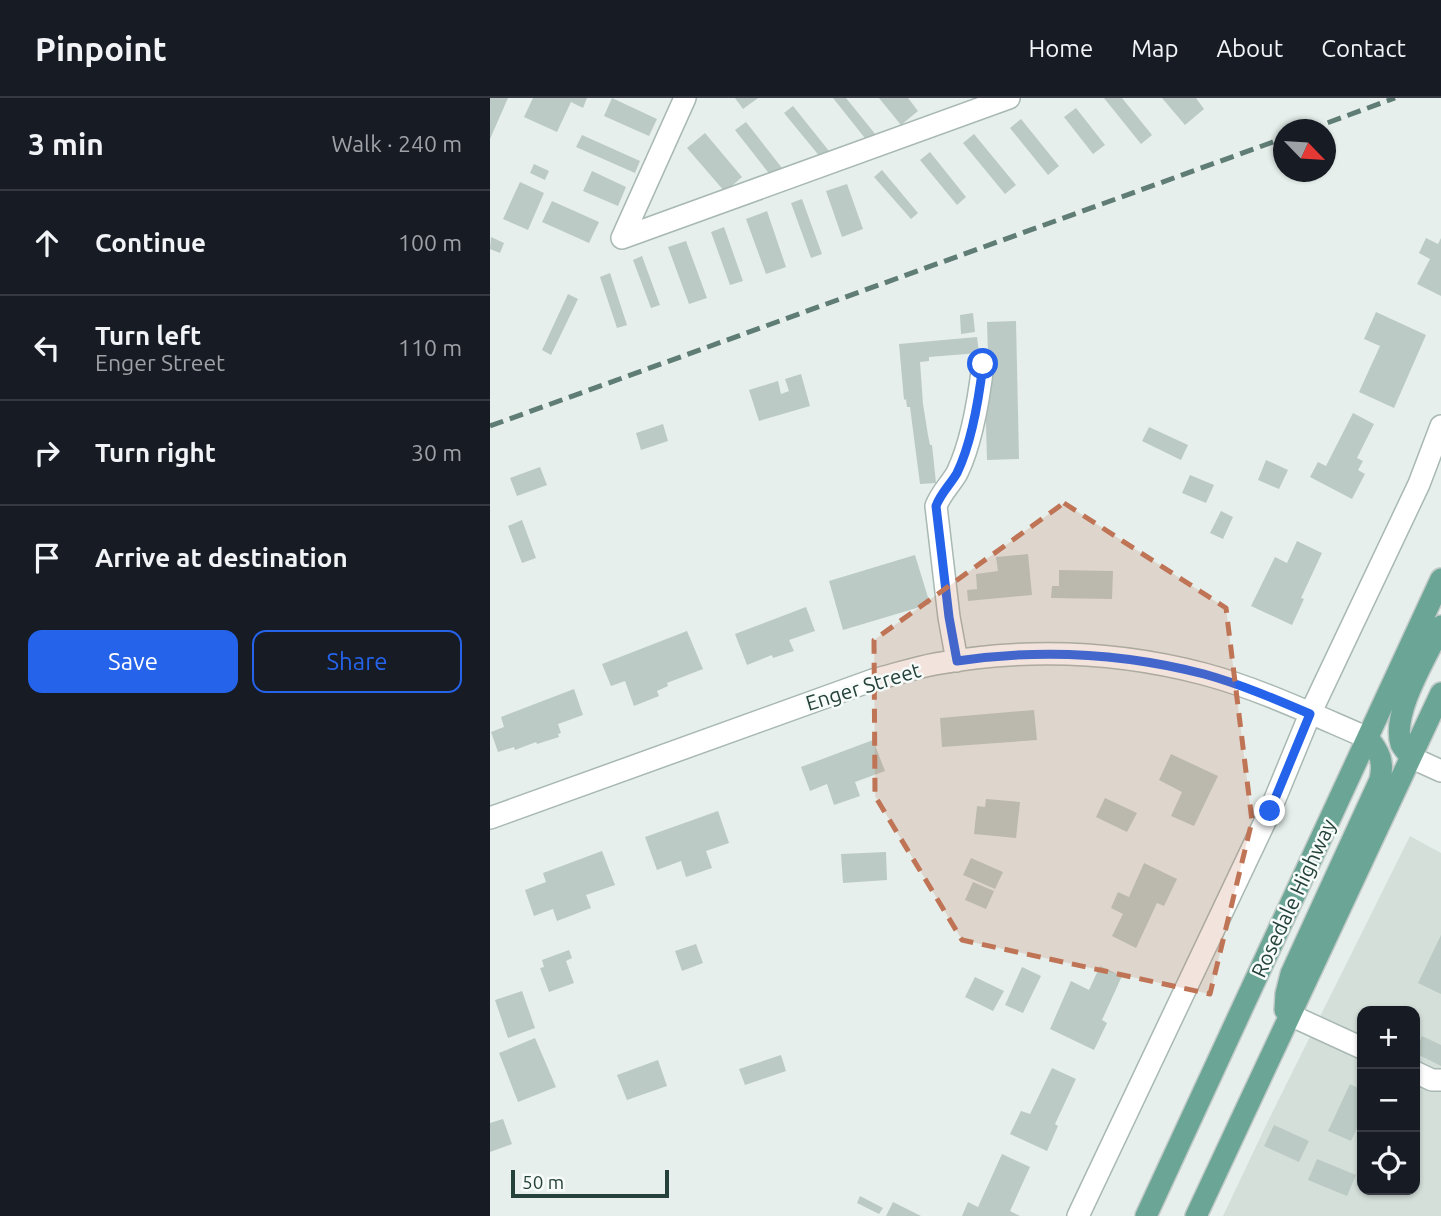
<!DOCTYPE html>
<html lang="en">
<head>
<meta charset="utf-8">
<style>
	body { margin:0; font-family:Ubuntu,sans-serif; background:#242831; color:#f1f3f6 }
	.controls { position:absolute; right:21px; bottom:21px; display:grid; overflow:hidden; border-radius:14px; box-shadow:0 2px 5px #0004 }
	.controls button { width:63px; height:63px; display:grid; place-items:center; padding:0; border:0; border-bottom:2px solid #363941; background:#171b24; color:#f1f3f6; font:35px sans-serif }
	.compass { position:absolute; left:783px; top:21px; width:63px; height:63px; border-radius:50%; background:#171b24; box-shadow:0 2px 5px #0004; rotate:115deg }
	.scale { position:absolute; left:21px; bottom:18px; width:158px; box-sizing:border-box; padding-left:7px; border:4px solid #24423a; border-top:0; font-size:19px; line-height:24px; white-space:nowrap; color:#24423a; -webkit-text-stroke:5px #f7fbf9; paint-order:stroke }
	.stop { position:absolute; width:21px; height:21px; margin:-16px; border:5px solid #2563eb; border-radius:50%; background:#fff }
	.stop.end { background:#2563eb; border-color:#fff; box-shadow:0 2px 7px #0008 }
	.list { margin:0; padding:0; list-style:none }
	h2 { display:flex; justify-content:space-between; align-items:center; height:91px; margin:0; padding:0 28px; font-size:30px }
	h2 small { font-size:23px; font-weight:400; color:#9ea1a6 }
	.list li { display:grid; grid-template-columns:46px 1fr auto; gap:21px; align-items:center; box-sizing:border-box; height:105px; padding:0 28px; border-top:2px solid #363941 }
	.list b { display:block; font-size:26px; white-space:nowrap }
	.list p { margin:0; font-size:23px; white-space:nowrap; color:#9ea1a6 }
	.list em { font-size:23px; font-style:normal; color:#9ea1a6 }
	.actions { display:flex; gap:14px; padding:21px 28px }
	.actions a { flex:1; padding:16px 0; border:2px solid #2563eb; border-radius:14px; text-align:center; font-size:24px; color:#2563eb }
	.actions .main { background:#2563eb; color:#fff }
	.icon { flex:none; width:38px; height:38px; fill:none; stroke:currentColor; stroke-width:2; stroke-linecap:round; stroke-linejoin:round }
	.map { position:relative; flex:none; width:951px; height:1118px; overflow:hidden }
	header { display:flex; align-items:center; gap:42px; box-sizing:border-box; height:98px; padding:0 35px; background:#171b24; border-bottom:2px solid #363941 }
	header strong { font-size:33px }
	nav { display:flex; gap:38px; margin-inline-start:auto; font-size:24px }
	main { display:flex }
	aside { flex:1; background:#171b24 }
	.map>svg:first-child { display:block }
	.built { fill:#d4dfda; fill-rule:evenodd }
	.building { fill:#bbcac4 }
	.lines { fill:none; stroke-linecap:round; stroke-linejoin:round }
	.minor-casing { stroke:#a8b8b2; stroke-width:24 }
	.major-casing { stroke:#c2cac8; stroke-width:24 }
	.minor { stroke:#fff; stroke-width:21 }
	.major { stroke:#6aa596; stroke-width:21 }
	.rail { stroke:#5f7d75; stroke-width:5; stroke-dasharray:14 7; stroke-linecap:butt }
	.route { stroke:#2563eb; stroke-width:9 }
	.marked { fill:#c07456; fill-opacity:0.2; stroke:#c07456; stroke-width:5; stroke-dasharray:14 9; stroke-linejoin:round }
	.labels { text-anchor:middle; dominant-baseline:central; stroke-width:5; stroke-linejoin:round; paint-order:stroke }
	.street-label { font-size:21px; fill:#24423a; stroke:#f7fbf9 }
</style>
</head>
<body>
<header>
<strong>Pinpoint</strong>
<nav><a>Home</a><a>Map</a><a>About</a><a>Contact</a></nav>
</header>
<main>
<aside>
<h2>3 min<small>Walk · 240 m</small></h2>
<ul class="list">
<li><svg class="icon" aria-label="ahead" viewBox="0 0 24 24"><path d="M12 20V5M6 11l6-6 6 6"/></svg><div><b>Continue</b></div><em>100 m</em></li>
<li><svg class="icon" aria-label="left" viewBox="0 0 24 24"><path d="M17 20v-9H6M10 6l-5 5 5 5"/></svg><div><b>Turn left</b><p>Enger Street</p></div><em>110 m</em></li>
<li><svg class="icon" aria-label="right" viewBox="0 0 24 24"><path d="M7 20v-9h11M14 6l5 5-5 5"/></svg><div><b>Turn right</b></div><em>30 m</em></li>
<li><svg class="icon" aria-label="arrive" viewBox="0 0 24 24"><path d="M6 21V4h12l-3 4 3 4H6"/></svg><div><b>Arrive at destination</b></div></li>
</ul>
<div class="actions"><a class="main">Save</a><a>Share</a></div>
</aside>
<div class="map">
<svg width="951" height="1118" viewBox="0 0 951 1118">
	<rect width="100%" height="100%" fill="#e6efeb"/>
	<path class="built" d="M920,738L951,755V1118H733L778,1023ZM872,913H925V1092H872Z"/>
	<path class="building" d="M0,0H18L0,41Z
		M43,0H97L93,10L81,4L67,34L34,19Z
		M122,0L167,21L159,38L114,18Z
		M245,0H268L253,11Z
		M343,0H356L386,37L378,44Z
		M389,0H418L428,13L411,27Z
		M614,0H632L662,37L651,46Z
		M672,0H706L714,11L695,27Z
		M303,8L339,53L331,60L294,15Z
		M586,10L615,47L603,56L574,19Z
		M531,21L569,68L558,77L520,30Z
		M256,24L292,70L281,78L245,32Z
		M215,35L252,79L235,94L197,50Z
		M484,36L526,87L515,96L473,45Z
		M92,37L150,63L145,75L86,49Z
		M440,54L476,99L467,107L430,62Z
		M44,66L59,73L55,82L40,75Z
		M392,72L428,115L421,121L384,79Z
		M102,73L136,89L128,108L93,93Z
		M30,84L54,95L38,132L13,121Z
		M357,86L373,131L352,139L336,93Z
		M312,101L332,156L321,160L301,105Z
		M62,103L109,124L99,145L52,124Z
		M277,113L296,169L276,176L256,121Z
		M234,129L253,183L240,187L221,134Z
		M1,139L14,145L10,155L0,151Z
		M936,140L948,146L951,140V198L927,186L940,161L929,155Z
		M196,143L217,200L199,206L178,149Z
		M152,158L170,207L161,210L143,162Z
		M120,175L137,227L127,230L110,179Z
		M78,196L88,201L61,257L52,252Z
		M886,214L936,237L904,310L869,294L890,248L874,241Z
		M483,215L485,234L471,236L470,217Z
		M526,223L529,361L497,362L495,291H499L497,224Z
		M487,239L489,255L439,259V263L430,264L433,306L438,337L440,347H442L446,385L430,386L420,309H417L416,301L414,302L409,246Z
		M311,276L320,308L269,323L259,292L288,283L291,296L299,293L295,281Z
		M863,315L884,326L867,360L873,363L868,372L875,376L862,401L820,379L828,364L836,368Z
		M173,326L178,343L151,352L146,335Z
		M659,329L698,347L691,362L652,343Z
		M776,362L798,372L789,391L768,382Z
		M50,369L57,387L27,398L20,380Z
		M700,377L724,387L716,405L692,395Z
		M731,413L743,419L733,441L720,435Z
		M32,422L46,460L32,465L18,428Z
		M807,443L832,455L811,500L814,501L802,527L761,508L785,459L797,465Z
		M538,456L542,497L478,503L477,492L487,491L486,476L508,473L506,459Z
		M425,457L440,506L353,532L339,483Z
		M569,472L623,473L622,501L561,500L562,488H569Z
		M316,509L325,533L299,542L304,553L283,560L282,557L257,567L245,536Z
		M197,533L213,571L177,585L178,588L167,593L169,598L144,608L135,583L121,588L112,566Z
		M84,591L93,617L68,626L71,635L68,636L69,639L47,646L46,644L25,652L24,649L8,654L1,634L14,629L11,619Z
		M544,612L547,642L452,649L450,620Z
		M383,642L395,673L365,684L370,698L344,707L337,686L320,693L311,669Z
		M681,656L728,678L704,728L681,718L692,694L669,682Z
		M615,700L647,715L637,734L606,719Z
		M496,701L530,704L526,740L484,736L487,708L495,709Z
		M228,713L239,745L216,753L222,770L196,779L191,763L167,772L155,739Z
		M112,753L125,787L96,797L101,810L67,823L63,811L44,818L35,792L56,784L53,775Z
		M396,754L397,782L353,785L351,756Z
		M481,760L513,774L505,791L473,777Z
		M654,765L687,781L674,808L667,805L646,850L622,838L633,816L621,810L628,794L639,799Z
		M483,784L504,793L496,811L475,802Z
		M951,837V896L928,885Z
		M206,846L213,865L192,873L185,853Z
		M79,852L82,860L76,863L84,885L59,894L50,870L54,869L52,862Z
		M610,868L632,878L612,922L617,925L604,952L560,931L581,883L599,892Z
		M532,869L551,878L533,915L515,907Z
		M485,879L514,893L503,913L475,899Z
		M32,893L45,930L18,940L5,902Z
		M932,938L951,947V968L925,955Z
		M45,940L66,989L28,1004L9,955Z
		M291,957L296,973L255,987L249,971Z
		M168,962L177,988L137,1002L127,977Z
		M562,970L586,981L565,1026L568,1028L557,1053L520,1036L531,1013L540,1016Z
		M860,986L872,992V1019L861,1043L838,1033Z
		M13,1021L22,1046L0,1054V1025Z
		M784,1027L819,1043L809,1064L774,1048Z
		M512,1056L540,1069L520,1113L530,1118H472L478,1104L488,1109Z
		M827,1061L866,1077L857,1098L818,1082Z
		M370,1098L393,1110L389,1116L367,1105Z
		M403,1104L431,1118H396Z"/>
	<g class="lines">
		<defs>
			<path id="minor" d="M132,140L519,0
				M132,140L195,0
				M467,563L459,519L446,408C451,395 460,387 467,375C482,344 489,300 493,266
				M920,659L951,673
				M0,720L383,582C403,577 424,570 445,566C534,550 626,553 714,576C770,591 824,617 878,640
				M800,917L872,950
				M925,974L942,982H951
				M588,1118L780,713L820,616L929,386L951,328"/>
			<path id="major" d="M920,659C918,655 913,650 911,646C901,614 938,557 951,528
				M795,912L796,896L801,876L890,682C894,664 890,654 878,640
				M656,1118L951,481
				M706,1118L951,595"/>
		</defs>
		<use href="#minor" class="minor-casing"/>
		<use href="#major" class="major-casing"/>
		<use href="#minor" class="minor"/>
		<use href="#major" class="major"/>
		<path class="rail" d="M818,32L905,0
			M0,328L794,40"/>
	</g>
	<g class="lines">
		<path class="route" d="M493,266C489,300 482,344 467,375C460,387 451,395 446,408L459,519L467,563C549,551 633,555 714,576C750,586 785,601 820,616L780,713"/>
	</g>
	<path class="marked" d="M574,405L736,510L762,723L720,896L472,842L385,698L384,542Z"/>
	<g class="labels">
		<g class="street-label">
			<text transform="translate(373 588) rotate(-17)">Enger Street</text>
			<text transform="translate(803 800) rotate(-65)">Rosedale Highway</text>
		</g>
	</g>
</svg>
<div class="controls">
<button>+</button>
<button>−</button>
<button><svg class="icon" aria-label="locate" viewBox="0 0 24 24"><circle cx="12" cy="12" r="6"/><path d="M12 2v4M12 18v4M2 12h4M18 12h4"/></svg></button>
</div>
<svg class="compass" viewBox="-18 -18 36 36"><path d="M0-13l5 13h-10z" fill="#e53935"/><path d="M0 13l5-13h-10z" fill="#9ea1a6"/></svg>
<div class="scale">50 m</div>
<div class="stop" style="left:493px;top:266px"></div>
<div class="stop end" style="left:780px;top:713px"></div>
</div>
</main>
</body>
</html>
